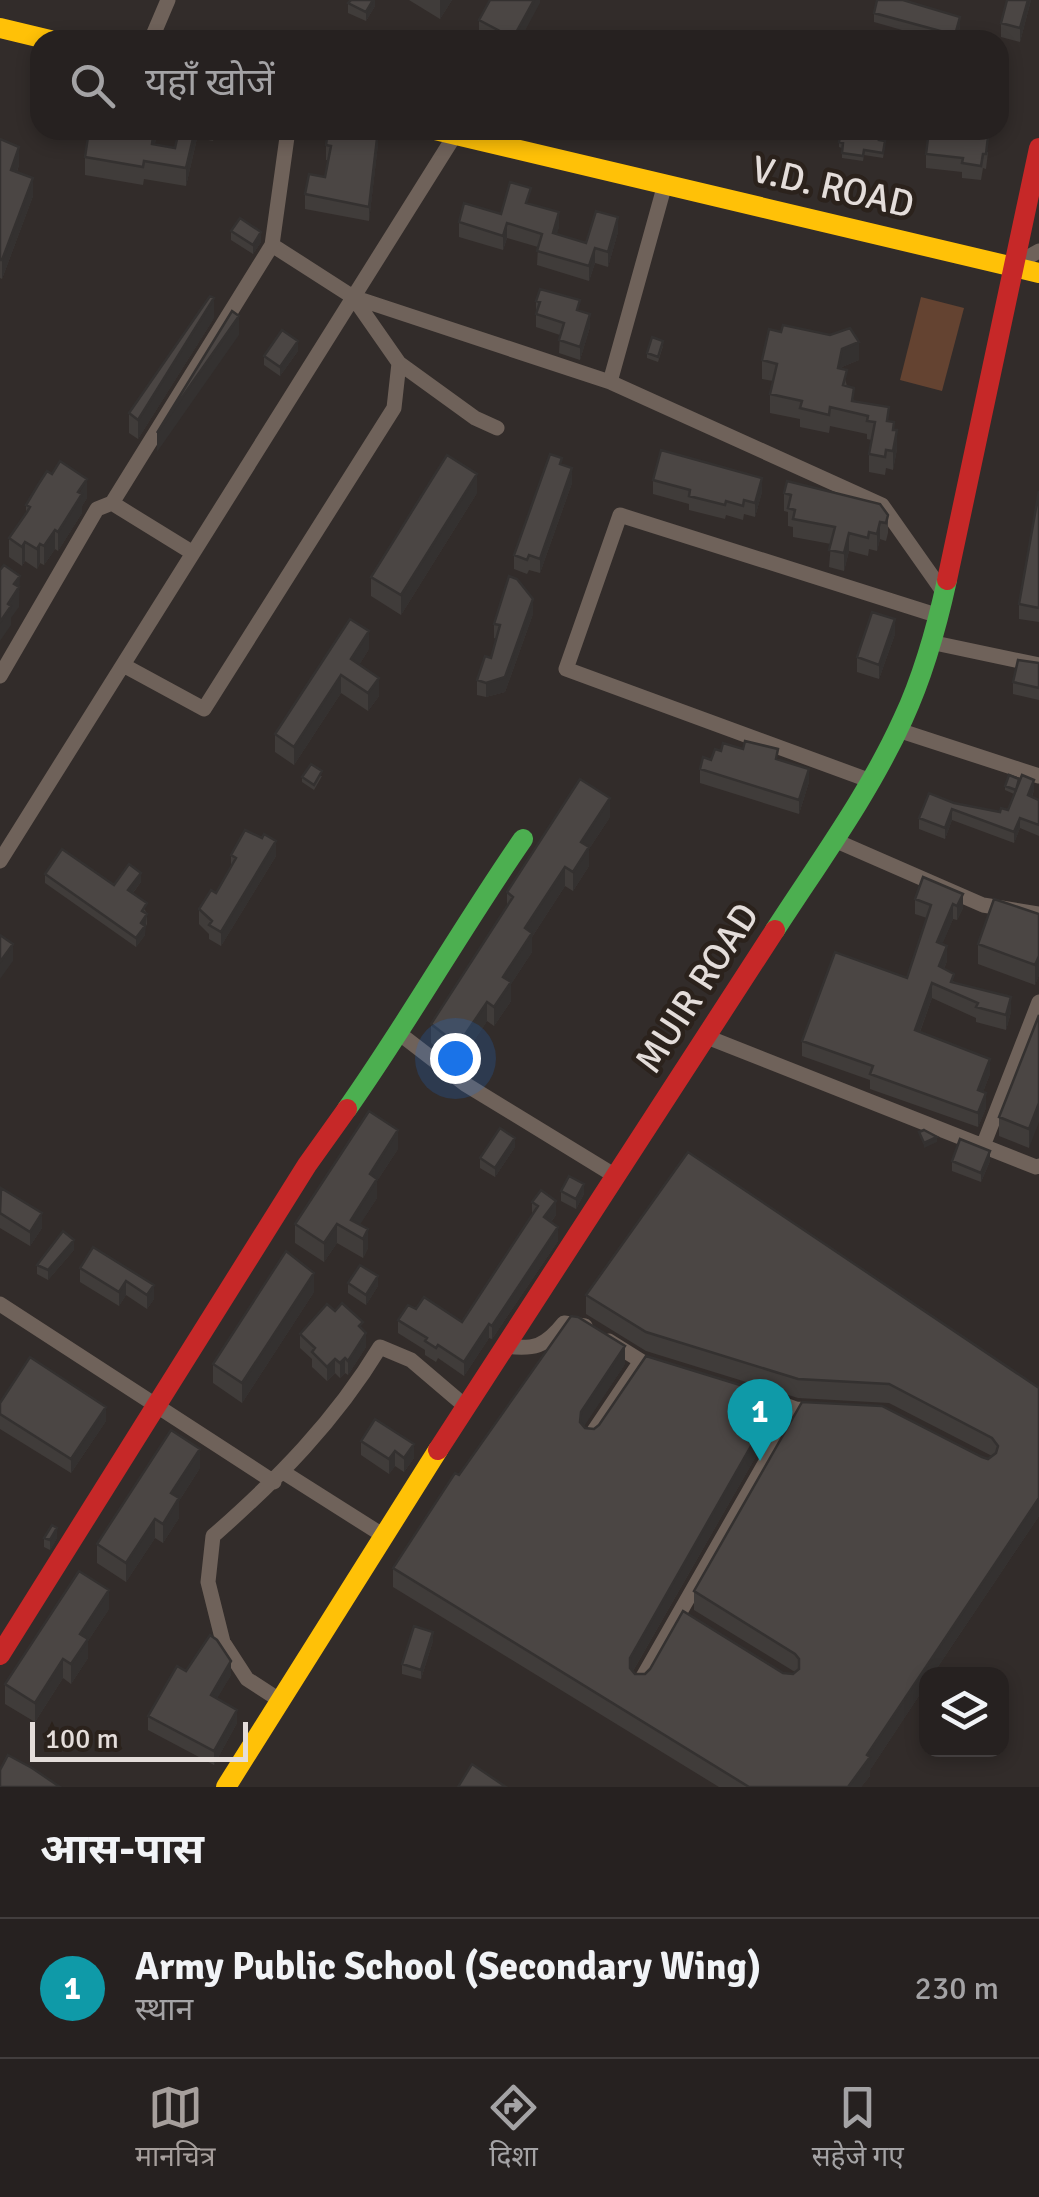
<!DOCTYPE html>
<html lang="hi">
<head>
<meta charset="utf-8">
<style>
	body { margin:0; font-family:Signika,"Noto Sans Devanagari",sans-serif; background:#2e2929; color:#f1f3f6 }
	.controls { position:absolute; right:30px; bottom:30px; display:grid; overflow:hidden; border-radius:20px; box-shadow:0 5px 15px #0003 }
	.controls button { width:90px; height:90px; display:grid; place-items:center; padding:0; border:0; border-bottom:2px solid #423e3e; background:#262120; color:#f1f3f6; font:50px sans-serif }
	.scale { position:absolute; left:30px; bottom:25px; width:218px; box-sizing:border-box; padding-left:10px; border:5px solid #e4ddda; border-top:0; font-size:28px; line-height:35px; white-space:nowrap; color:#e4ddda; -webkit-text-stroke:8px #2b221c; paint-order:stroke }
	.you { position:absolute; left:455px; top:1058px; width:35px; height:35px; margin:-25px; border:8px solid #fff; border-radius:50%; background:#1a73e8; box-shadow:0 0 0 15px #1a73e833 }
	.badge { display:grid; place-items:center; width:65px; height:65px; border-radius:50%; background:#a69f9c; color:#fff; font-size:32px; font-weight:700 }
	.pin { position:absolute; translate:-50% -82px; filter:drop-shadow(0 2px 5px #0008) }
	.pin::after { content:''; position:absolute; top:52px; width:35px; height:30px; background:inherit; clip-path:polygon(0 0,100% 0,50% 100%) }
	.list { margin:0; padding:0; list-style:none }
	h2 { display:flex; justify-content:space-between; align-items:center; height:130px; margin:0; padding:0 40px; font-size:42px }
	h2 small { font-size:32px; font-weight:400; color:#a4a3a5 }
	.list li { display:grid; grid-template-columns:65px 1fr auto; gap:30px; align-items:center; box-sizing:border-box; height:140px; padding:0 40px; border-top:2px solid #423e3e }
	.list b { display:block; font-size:38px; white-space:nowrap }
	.list p { margin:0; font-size:32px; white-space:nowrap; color:#a4a3a5 }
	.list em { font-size:32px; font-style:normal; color:#a4a3a5 }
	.icon { flex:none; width:55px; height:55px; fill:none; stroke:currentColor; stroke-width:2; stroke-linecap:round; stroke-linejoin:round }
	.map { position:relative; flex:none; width:1039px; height:1787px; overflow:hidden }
	.search { position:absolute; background:#262120; box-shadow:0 5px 15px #0003; left:30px; right:30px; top:30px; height:110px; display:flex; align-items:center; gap:25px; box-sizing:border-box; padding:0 35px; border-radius:30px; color:#a4a3a5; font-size:38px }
	.sheet { height:270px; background:#262120 }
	nav { display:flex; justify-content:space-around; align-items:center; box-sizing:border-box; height:140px; border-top:2px solid #423e3e; background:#262120; font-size:28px; color:#a4a3a5 }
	nav a { display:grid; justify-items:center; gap:5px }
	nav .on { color:#a69f9c }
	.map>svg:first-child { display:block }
	.green { fill:#644331 }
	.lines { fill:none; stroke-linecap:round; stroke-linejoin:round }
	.street { stroke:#6f625a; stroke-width:15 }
	.fast { stroke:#4caf50; stroke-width:20 }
	.slow { stroke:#ffc107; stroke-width:20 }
	.jam { stroke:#c62828; stroke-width:20 }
	.wall { fill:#403c3a }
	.shaded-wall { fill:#343130 }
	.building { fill:#4b4644; stroke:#343130; stroke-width:2.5 }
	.labels { text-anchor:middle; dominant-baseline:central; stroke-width:9; stroke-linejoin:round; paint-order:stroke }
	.street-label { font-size:38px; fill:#e4ddda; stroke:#2b221c }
</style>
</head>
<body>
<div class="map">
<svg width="1039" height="1787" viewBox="0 0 1039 1787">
	<rect width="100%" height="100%" fill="#322c2a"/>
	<path class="green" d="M921,297L964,308L942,391L900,380Z"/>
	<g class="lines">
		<path class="street" d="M151,40L168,0
			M288,130L272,245L353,297L610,382L882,505L944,593
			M1014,265L1039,251
			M399,363L475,418L497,428
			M610,382L665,184
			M112,503L193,553
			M930,642L1039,665
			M123,665L204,709L394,408L399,363L353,297
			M0,676L97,509L112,503L272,245
			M898,730L1039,776
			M871,781L566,669L620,515L939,616
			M834,840L983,905L1039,914
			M0,861L455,135
			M400,1034L465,1084L617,1177
			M707,1037L1036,1167L1039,1166
			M983,1146L1039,1002
			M0,1304L274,1482
			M504,1346C534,1350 545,1347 564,1323L585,1326
			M760,1396L796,1409L815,1410
			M590,1437L641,1361L609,1341
			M283,1472L384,1536
			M640,1682L796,1409
			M281,1701L247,1679L223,1642L208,1582L213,1536C278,1479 335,1421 380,1347L411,1360L465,1406"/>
		<path class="fast" d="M775,930C819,862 869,794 903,719C923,676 937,626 947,580
			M347,1109C409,1021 462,927 523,839"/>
		<path class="slow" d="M0,28L50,40
			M435,130L1039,273
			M226,1787L438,1450"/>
		<path class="jam" d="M947,580L1039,148
			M438,1450L775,930
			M0,1655L307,1165L347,1109"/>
	</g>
	<path class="wall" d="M375,0V6L366,21L348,13V3Z
		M409,0H452L440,19Z
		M540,0L520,40H489L479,35V20Z
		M1007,0H1031L1020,42L1001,37V23Z
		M874,13L960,27L957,40H937L874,22Z
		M89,130H157L155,144L175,148L199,130L186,186L144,179L143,185L85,175V157Z
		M203,130H215L213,141L203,139Z
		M769,130H788L787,137L769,135Z
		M0,139L19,165L17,172L33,196L2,279L0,278Z
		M880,140L885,145L883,158L864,155L863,161L842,158V148L839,147V142Z
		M378,144L369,221L305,209V194L325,177L328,160H326V145Z
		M988,152L986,169L983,168L981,180L962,178V172L926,168V154Z
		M530,204L559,227L556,234L586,243L618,232L608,267L595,263L589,281L537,265L538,247L507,238L503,250L459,237V222L501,214Z
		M231,231L261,242L253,254L231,240Z
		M536,301L580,311L590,327L580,360L559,353L560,335L536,327Z
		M214,318L138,439L129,433V413Z
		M663,346L658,362L647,358V353Z
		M298,351L280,376L264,365V356Z
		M762,360H859L842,367L847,386L854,401L889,422L894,430L897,449L893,470L886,468L885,475L869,472V454L872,440L867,439V434L830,426L829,433L800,427V419L770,413V394L773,381L762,379Z
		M562,464L572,483L540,573L529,570L527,574L514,569V555Z
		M653,480L762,492L755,517L744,514L743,520L726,515L725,519L689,510V504L653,494Z
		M1039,491V622L1019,619V604Z
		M477,493L401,615L371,596V577Z
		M784,493L888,515V533L886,541L880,539L877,551L869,549L868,556L849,551L844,571L829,567L831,544L793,537V527L788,526V512L784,511Z
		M87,498L82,506V513L58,551L55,549L44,565L40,563L37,569L25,561L22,566L9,557V538L26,514V505Z
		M533,614L505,692L486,697L477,695V680L491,658L496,639L494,638V624Z
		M895,634L879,679L857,672V657Z
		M369,649L359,665L379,696L368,711L341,693L294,765L275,752V734Z
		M1039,663V700L1013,694V682Z
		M721,751L778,759L809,782L799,814L700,783V769Z
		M322,776L314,790L302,782V777Z
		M1005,786L1034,790L1032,797L1039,800V836L1020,828L1014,843L952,820L945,839L919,829V818L954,803L1000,812L1008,810L1014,794L1005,790Z
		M610,817L589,849V866L573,891L565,886L532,937V952L511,984V1001L494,1026L487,1021L458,1065L431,1043V1024L507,907V892Z
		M231,855L276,856L221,946L209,939V934L199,924V909L216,893L231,867Z
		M45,874L114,885L141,882L133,893L147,913V924L145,928V935L136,947L45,883Z
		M923,877L963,908L957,920L953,919L942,944L947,961L944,969L954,982L1011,1012L1006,1030L976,1022V1018L932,998L920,1032L990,1074L983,1092L986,1108L978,1127L870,1089V1080L802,1056V1041L907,978L927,918L915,914V899Z
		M1039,914V975L1035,985L978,964V944Z
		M1039,1015L1029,1148L999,1136V1117Z
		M515,1147L495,1177L480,1168V1158Z
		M398,1149L377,1181V1198L360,1224L368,1248L363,1258L337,1243L324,1262L295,1243V1224Z
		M952,1161H990L981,1182L952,1171Z
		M0,1189L42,1228L30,1246L0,1228Z
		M561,1191L584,1194L576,1209L561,1201Z
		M532,1202L556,1215L551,1222L558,1241L492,1339L489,1338L464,1376L438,1358L436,1362L425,1355V1350L398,1333V1320L416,1309L462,1322L532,1215Z
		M93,1247L154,1299L147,1309L126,1295L119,1306L80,1282V1268Z
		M74,1250L48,1280L37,1274V1265Z
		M348,1283L378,1286L366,1305L348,1293Z
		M314,1292L242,1403L213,1383V1364Z
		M586,1295L1039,1388V1516L933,1674H926V1685L870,1770V1776L861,1787H719L393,1587V1568L459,1475L625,1364L583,1427L585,1428L594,1429L779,1416L633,1671L635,1674H793L795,1672L694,1610V1591L982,1457L988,1459L992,1456L889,1403L798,1398L646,1351L586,1314Z
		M335,1311L363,1330L366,1347L348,1375L345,1373L340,1378L335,1373L327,1381L312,1367V1359L300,1348V1334Z
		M0,1403L106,1421L71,1473L0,1429Z
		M361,1441L414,1458L404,1472L395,1466L389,1474L361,1455Z
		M200,1468L179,1501V1518L163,1543L155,1538L126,1582L97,1563V1544Z
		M44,1538H57L50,1550L44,1547Z
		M109,1609L88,1641V1658L71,1684L63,1678L35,1722L5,1704V1684Z
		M433,1641L421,1679L402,1674V1664Z
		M186,1671L231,1675L217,1698L237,1723L214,1765L148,1730V1716Z"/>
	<path class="shaded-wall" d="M373,0H375V6L366,21V12Z
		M440,0H452L440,19Z
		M534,0H540V3L520,40H513Z
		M1028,0H1031L1020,42V28Z
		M960,17V27L957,40H955Z
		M1006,72V82L999,106V96Z
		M154,130H157L152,162V144Z
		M195,130H199L186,186V168Z
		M378,130V144L369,221V207Z
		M19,147V165L11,188V170Z
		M33,178V196L2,279V260Z
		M559,212V227L553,248V233Z
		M618,217V232L608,267V252Z
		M507,223V238L503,250V236Z
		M261,232V242L253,254V245Z
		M595,248V263L589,281V266Z
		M214,298V318L138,439V420Z
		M590,314V327L580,360V347Z
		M239,316V335L157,452V433Z
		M298,341V351L280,376V367Z
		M859,342V360L842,367L838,386V368L842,349Z
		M897,430V449L893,470V451Z
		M572,468V483L540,573V559Z
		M477,474V493L401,615V595Z
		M762,478V492L755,517V503Z
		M87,479V498L82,506V513L58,551V532Z
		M880,522V539L877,551V534Z
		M55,530V549L44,565V546Z
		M849,533V551L844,571V553Z
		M25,542V561L22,566V547Z
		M40,544V563L37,569V549Z
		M20,576L19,607L11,618V625L0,641V622L8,604L14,584Z
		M533,599V614L505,692L486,697V683Z
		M895,619V634L879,679V665Z
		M369,631V649L351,678V659Z
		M341,675V693L294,765V747Z
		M379,678V696L368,711V693Z
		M809,769V782L799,814V800Z
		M1034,780V790L1028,806V795Z
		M610,798V817L589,849V866L573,891V872L581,842Z
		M952,809V820L945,839V828Z
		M1020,818V828L1014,843V832Z
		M276,841V856L221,946V932Z
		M565,867V886L532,937V952L511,984V1001L494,1026V1007L503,977L525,928Z
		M141,873V882L128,899V890Z
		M963,894V908L957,920V906Z
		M953,904V919L937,957V942Z
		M147,914L145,935L136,947V938L141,923Z
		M13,944V961L0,979V962Z
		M947,946V961L939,981V966Z
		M1039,956V975L1035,985V965Z
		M932,983V998L915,1045V1030Z
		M1011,997V1012L1006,1030V1015Z
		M487,1002V1021L458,1065V1045Z
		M990,1059V1074L978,1105V1090Z
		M986,1093V1108L978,1127V1113Z
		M1039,1103V1122L1029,1148V1129Z
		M398,1130V1149L377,1181V1198L354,1234L351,1220L370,1174Z
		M937,1137V1142L924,1148V1143Z
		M515,1138V1147L495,1177V1168Z
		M990,1151V1161L981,1182V1173Z
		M584,1184V1194L576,1209V1199Z
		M556,1201V1215L544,1231V1217Z
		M42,1213V1228L30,1246V1232Z
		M337,1224V1243L324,1262V1243Z
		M558,1227V1241L492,1339V1326Z
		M368,1229V1248L363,1258V1239Z
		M74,1240V1250L48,1280V1270Z
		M314,1273V1292L242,1403V1383Z
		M378,1276V1286L366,1305V1295Z
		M126,1281V1295L119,1306V1292Z
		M154,1285V1299L147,1309V1295Z
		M489,1324V1338L464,1376V1362Z
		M366,1333V1347L348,1375V1361Z
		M625,1346V1364L581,1431L580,1441L581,1412Z
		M345,1358V1373L340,1378V1363Z
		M335,1359V1373L327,1381V1367Z
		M779,1397V1416L630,1676V1658Z
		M106,1407V1421L71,1473V1459Z
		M414,1444V1458L404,1472V1458Z
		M200,1449V1468L179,1501V1518L163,1543V1524L171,1493Z
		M395,1451V1466L389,1474V1459Z
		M1039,1498V1516L933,1674H926V1685L870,1770V1776L861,1787H848L867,1755Z
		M155,1519V1538L126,1582V1563Z
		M57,1528V1538L50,1550V1540Z
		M109,1590V1609L88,1641V1658L71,1684V1664L80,1634Z
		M433,1632V1641L421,1679V1670Z
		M63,1659V1678L35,1722V1703Z
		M231,1661V1675L211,1709V1695Z
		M237,1710V1723L214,1765V1751Z"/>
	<path class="building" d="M351,0H373L366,12L348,3Z
		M490,0H534L513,38L479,20Z
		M877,0H903L960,17L955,35L874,13Z
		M1007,0H1028L1020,28L1001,23Z
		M999,71L1006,72L999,96Z
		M89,130H154L152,144L175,148L179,130H195L186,168L144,161L143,167L85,157Z
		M328,130H378L369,207L305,194L309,174L325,177L331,146L326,145Z
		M841,130H881L879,140L885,141L883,153L864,150L863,156L842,153L843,143L839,142Z
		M929,130L988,137L986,154H983L981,166L962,163L963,158L926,154Z
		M0,139L19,147L11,170L33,178L2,260H0Z
		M510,182L531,188L526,203L559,212L553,233L586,243L596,211L618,217L608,252L595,248L589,266L537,251L542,234L507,223L503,236L459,222L464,203L501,214Z
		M240,218L261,232L253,245L231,231Z
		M540,289L580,300L577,310L590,314L580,347L559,340L564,323L536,314L540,302L536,301Z
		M210,296L214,298L138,420L129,413Z
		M232,311L239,316L157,433Z
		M783,325L830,335L850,328L859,342L842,349L838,368L847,370L843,385L854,388L852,401L889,407L887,421L894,422L893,430H897L893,451L886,450L885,457L869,454L875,422L867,421L868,416L830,407L829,415L800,408L802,401L770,394L777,364L762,360L769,329L781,332Z
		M282,330L298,341L280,367L264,356Z
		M652,337L663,341L658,357L647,353Z
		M661,450L762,478L755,503L744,500L743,506L726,501L725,505L689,496L690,490L653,480Z
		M550,454L562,458L560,464L572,468L540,559L529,555L527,560L514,555Z
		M447,455L477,474L401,595L371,577Z
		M60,461L87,479L78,492L82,494L58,532L55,530L44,546L40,544L37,549L25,542L22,547L9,538L27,512L30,507L26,505L38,485L47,471L52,474Z
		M787,481L880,504L888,515L886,523L880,522L877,534L869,532L868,538L849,533L844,553L829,550L835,527L793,519L795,510L788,508L791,495L784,493Z
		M1039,491V608L1019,604Z
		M4,565L20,576L14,584L19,587L8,604L11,606L0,622V570Z
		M509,576L517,579L533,599L505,677L486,683L477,680L485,656L491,658L500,625L494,624Z
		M872,612L895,619L879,665L857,657Z
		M350,619L369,631L351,659L379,678L368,693L341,675L294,747L275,734Z
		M1018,660L1039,663V688L1013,682Z
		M745,741L778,749L776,759L809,769L799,800L700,769L703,757L711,760L715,749L721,751L723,743L743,749Z
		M311,764L322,771L314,785L302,777Z
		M1009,775L1019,779L1016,790L1005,786Z
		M1022,775L1034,780L1028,795L1039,800V825L1020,818L1014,832L952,809L945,828L919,818L929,793L954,803L1000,812L1001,808L1008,810Z
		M580,779L610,798L581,842L589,847L573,872L565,867L525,928L532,933L503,977L511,982L494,1007L487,1002L458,1045L431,1024L513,897L507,892Z
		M245,830L262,838L264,834L276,841L221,932L209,925L212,921L199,909L211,890L216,893L236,858L231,855Z
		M62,849L114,885L129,864L141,873L128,890L147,903L142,911L147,914L141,923L145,926L136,938L45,874Z
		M923,877L963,894L957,906L953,904L937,942L947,946L939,966L954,974L951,982L1011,997L1006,1015L976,1007L978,1003L932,983L915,1030L990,1059L978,1090L986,1093L978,1113L870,1074L873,1066L802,1041L835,952L907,978L931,905L915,899Z
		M994,899L1039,914V956L1035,965L978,944Z
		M0,935L13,944L0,962Z
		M1039,1015V1103L1029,1129L999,1117Z
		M369,1111L398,1130L370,1174L377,1179L351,1220L368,1229L363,1239L337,1224L324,1243L295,1224Z
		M500,1128L515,1138L495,1168L480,1158Z
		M924,1130L937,1137L924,1143L919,1132Z
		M960,1139L990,1151L981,1173L952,1161Z
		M688,1152L1039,1388V1498L867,1755L870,1757L848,1787H749L393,1568L455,1473L459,1475L571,1316L578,1317L625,1346L581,1412L580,1422L585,1428L594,1429L599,1425L646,1356L779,1397L630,1658V1668L635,1674H645L650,1669L683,1611L783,1673L793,1674L799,1669V1659L795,1654L694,1591L802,1402L882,1406L982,1457L988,1459L996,1453L998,1446L992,1438L889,1384L798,1379L646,1332L586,1295Z
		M569,1176L584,1184L576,1199L561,1191Z
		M1,1188L42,1213L30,1232L0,1213Z
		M541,1190L556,1201L544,1217L558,1227L492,1326L489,1324L464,1362L438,1345L436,1348L425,1341L427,1338L398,1320L408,1305L416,1309L424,1297L462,1322L538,1206L532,1202Z
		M63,1231L74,1240L48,1270L37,1265Z
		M93,1247L154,1285L147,1295L126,1281L119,1292L80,1268Z
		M286,1251L314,1273L242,1383L213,1364Z
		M360,1265L378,1276L366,1295L348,1283Z
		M342,1303L363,1322L359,1326L366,1333L348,1361L345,1358L340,1363L335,1359L327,1367L312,1352L315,1348L300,1334L327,1304L335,1311Z
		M30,1357L106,1407L71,1459L0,1414V1403Z
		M375,1419L414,1444L404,1458L395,1451L389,1459L361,1441Z
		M171,1430L200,1449L171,1493L179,1498L163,1524L155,1519L126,1563L97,1544Z
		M52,1525L57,1528L50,1540L44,1538Z
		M79,1571L109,1590L80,1634L88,1639L71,1664L63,1659L35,1703L5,1684Z
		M414,1626L433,1632L421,1670L402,1664Z
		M210,1635L217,1640L231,1661L211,1695L237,1710L214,1751L148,1716L177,1666L186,1671Z
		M8,1755L32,1768L60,1787H0V1770Z
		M472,1764L506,1787H458Z"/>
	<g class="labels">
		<g class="street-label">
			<text transform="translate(833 187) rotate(13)">V.D. ROAD</text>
			<text transform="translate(697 988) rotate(-57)">MUIR ROAD</text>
		</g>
	</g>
</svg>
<div class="controls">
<button><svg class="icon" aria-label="layers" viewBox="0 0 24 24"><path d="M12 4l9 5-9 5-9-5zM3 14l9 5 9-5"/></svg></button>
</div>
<div class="scale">100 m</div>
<div class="you"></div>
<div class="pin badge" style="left:760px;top:1461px;background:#0f9aa8">1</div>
<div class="search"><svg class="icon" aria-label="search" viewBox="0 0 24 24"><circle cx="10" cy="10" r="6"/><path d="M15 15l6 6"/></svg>यहाँ खोजें</div>
</div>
<section class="sheet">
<h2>आस-पास<small></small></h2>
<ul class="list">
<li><span class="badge" style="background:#0f9aa8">1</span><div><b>Army Public School (Secondary Wing)</b><p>स्थान</p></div><em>230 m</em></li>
</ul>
</section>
<nav>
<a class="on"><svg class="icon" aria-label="map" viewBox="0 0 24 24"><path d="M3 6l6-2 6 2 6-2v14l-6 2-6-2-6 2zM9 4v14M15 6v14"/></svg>मानचित्र</a>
<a><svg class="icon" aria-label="directions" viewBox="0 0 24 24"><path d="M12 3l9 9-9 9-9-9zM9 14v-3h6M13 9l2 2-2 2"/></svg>दिशा</a>
<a><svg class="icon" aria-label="saved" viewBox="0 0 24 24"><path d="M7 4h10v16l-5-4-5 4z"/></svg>सहेजे गए</a>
</nav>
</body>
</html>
